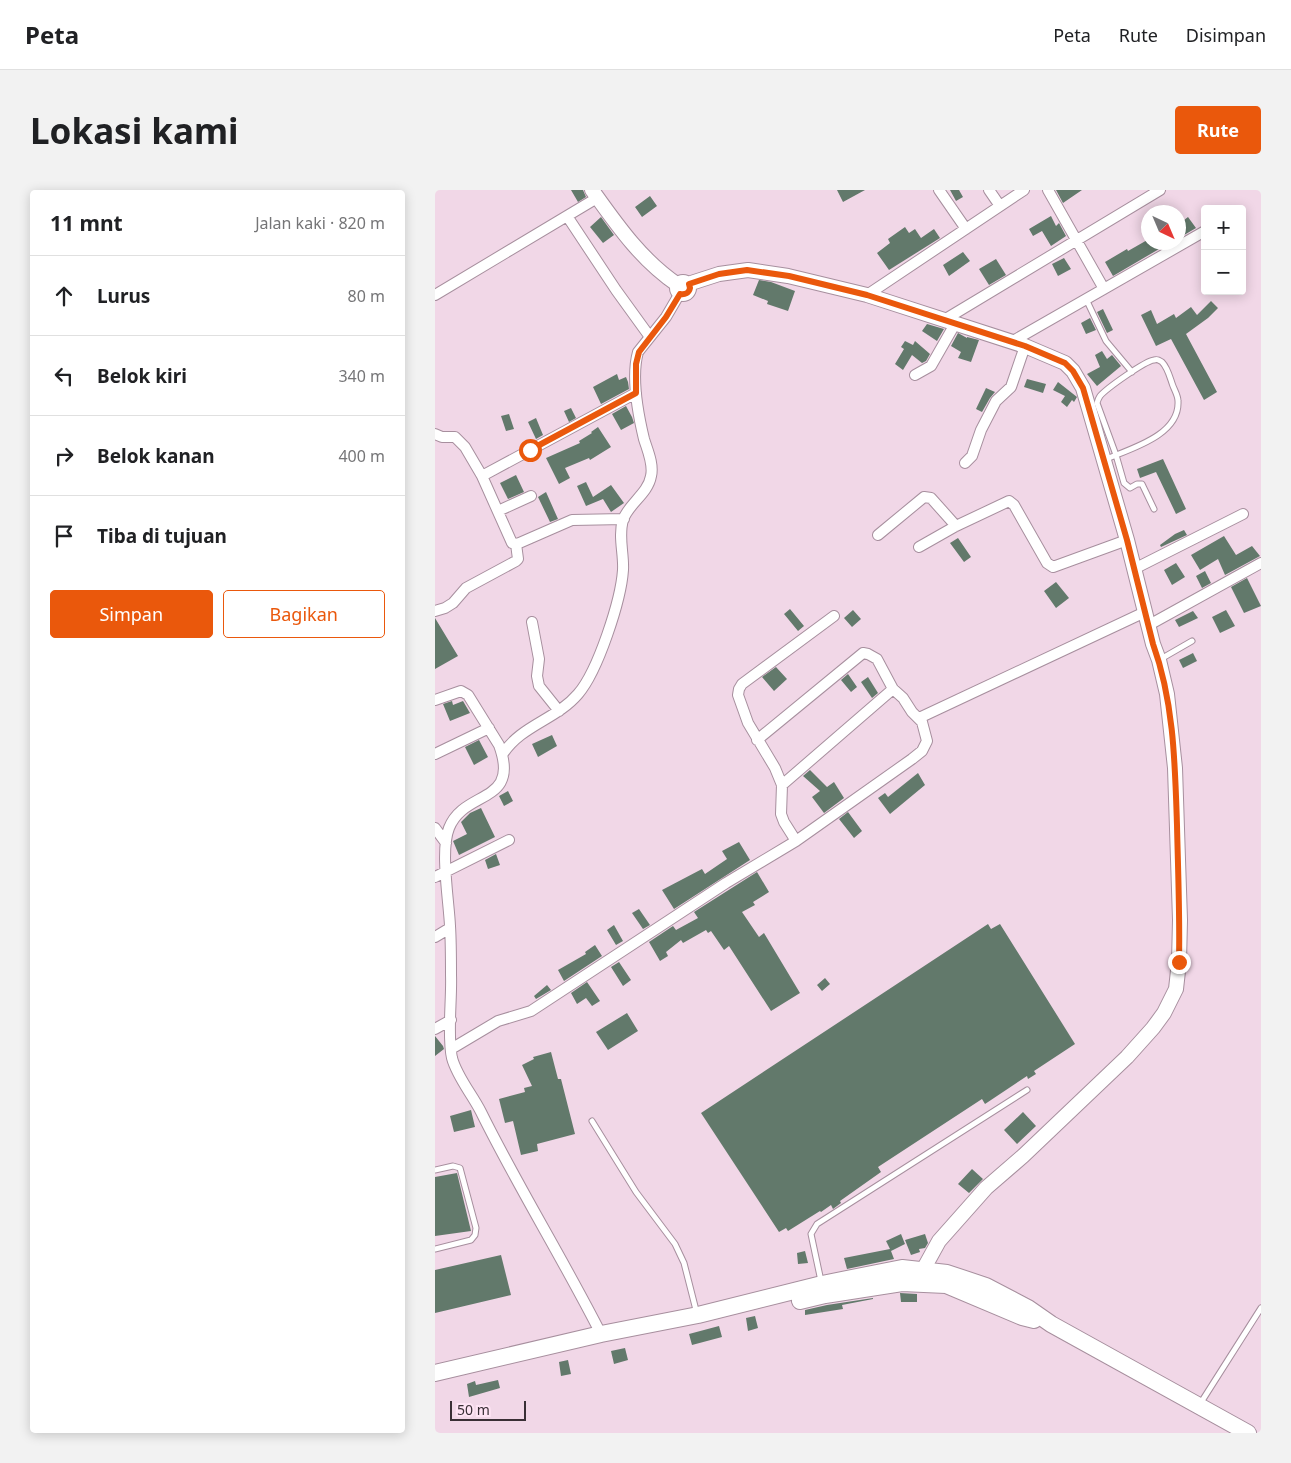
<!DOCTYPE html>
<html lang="id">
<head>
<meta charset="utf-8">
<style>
	body { margin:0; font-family:"Noto Sans",sans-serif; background:#f2f2f2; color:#202124 }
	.controls { position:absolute; right:15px; top:15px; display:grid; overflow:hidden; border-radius:5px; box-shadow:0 2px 12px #0003 }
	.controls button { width:45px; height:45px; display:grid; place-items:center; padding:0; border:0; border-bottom:1px solid #e0e0e0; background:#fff; color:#202124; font:25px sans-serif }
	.compass { position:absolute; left:706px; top:15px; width:45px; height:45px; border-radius:50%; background:#fff; box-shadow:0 2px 12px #0003; rotate:136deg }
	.scale { position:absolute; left:15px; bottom:12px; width:76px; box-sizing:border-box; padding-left:5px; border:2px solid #392f35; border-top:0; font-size:14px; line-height:18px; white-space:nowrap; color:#392f35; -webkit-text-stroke:4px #fee4f4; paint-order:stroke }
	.stop { position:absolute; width:15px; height:15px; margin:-11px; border:4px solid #ea580c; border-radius:50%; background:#fff }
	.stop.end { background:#ea580c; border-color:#fff; box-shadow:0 1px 5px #0008 }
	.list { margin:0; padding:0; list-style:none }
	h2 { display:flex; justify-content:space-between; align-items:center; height:65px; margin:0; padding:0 20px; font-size:21px }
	h2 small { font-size:16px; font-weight:400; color:#757577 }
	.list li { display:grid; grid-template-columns:32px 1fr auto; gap:15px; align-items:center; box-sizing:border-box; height:80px; padding:0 20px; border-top:1px solid #e0e0e0 }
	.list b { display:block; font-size:19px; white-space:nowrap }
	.list em { font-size:16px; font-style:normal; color:#757577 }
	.actions { display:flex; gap:10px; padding:15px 20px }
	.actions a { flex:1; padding:11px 0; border:1px solid #ea580c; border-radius:5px; text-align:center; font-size:18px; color:#ea580c }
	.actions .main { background:#ea580c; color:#fff }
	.icon { flex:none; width:28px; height:28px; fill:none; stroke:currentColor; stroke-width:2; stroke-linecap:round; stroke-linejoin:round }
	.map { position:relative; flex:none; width:826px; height:1243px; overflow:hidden; border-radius:5px }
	header { display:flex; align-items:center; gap:30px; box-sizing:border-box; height:70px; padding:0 25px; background:#fff; border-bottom:1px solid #e0e0e0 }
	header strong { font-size:24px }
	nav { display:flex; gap:28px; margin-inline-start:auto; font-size:18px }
	.intro { display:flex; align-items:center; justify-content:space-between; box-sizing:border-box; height:120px; padding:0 30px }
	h1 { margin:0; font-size:35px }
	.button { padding:12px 22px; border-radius:5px; background:#ea580c; color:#fff; font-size:18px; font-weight:700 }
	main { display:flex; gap:30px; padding:0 30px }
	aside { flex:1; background:#fff; border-radius:5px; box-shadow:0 2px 12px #0003 }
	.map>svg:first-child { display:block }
	.building { fill:#62796b }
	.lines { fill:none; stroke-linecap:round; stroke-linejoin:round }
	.service-casing { stroke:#a78f9e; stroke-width:7 }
	.minor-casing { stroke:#a78f9e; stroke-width:12 }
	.secondary-casing { stroke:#a78f9e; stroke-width:16 }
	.trunk-casing { stroke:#a78f9e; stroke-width:18 }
	.service { stroke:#fff; stroke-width:5 }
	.minor { stroke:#fff; stroke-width:10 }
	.secondary { stroke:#fff; stroke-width:14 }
	.trunk { stroke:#fff; stroke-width:16 }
	.route { stroke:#ea580c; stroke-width:6 }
</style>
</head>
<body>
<header>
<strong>Peta</strong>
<nav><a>Peta</a><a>Rute</a><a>Disimpan</a></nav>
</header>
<div class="intro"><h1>Lokasi kami</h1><a class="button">Rute</a></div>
<main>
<aside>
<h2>11 mnt<small>Jalan kaki · 820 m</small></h2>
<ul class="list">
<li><svg class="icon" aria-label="ahead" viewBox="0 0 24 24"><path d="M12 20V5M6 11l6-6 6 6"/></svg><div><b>Lurus</b></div><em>80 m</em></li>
<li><svg class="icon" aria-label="left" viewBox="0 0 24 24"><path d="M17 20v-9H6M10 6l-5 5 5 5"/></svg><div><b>Belok kiri</b></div><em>340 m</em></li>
<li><svg class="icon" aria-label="right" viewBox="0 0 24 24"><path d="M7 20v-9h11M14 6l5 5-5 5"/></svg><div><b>Belok kanan</b></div><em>400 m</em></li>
<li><svg class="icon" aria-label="arrive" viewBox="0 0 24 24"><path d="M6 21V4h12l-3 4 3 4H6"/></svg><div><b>Tiba di tujuan</b></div></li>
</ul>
<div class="actions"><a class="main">Simpan</a><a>Bagikan</a></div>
</aside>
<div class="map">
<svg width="826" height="1243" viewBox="0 0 826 1243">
	<rect width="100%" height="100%" fill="#f1d7e7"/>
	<path class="building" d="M136,0H148L151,7L143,12Z
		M402,0H430L408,12Z
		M515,0H524L528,7L521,11Z
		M621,0H647L628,13Z
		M215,6L222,16L207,27L200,17Z
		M616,26L621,36L624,33L631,46L616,56L607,41L598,46L594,39Z
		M166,27L179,45L168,53L155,37Z
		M753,27L761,38L744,48V34Z
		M470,37L474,43L480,39L486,48L499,39L505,48L454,80L442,63L455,53L453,49Z
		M714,49V52H736L678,86L670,72L692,59L693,61Z
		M528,62L535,71L514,86L508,75Z
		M629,68L636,79L623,86L617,74Z
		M561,69L571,85L554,95L544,79Z
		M324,90L336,92L360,101L353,121L332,114L333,111L318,105Z
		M776,111L783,118L773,128L751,144L782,202L769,210L736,149L721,156L706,125L716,120L722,134L739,124L741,128L756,117L762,125Z
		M668,119L678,140L672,143L662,122Z
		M655,128L661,140L651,144L646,133Z
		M492,134L509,139L502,151L487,141Z
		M523,143L532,148V147L544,150L536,172L523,168L526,162L516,156Z
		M470,151L478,155L480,151L495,164L491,171L487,173L477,165L468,180L460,174L469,159L466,157Z
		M667,161L672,169L677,165L686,176L662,196L652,184L665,177L660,165Z
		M182,184L184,190L191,187L193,192L194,199L166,214L158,197Z
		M592,189L611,194L608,203L589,197Z
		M623,192L642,207L639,212L637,210L632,217L626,212L630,206L618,200Z
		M551,198L560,202L555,208L547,222L541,219Z
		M191,216L197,227L199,233L186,240L177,224Z
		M136,218L141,228L134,232L129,221Z
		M74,224L79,239L71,241L66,226Z
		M101,228L108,245L101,249L93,232Z
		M163,237L176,257L155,270L154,268L130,278L135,288L124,294L111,268L145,253L144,251L157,243L156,242Z
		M728,269L751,319L741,324L721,282L705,288L702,279Z
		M81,285L89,302L73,309L65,293Z
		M151,292L158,307L176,295L189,313L176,322L168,309L151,316L142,296Z
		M111,302L123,329L115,332L103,307Z
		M749,340L752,345L726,357L725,355L740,344Z
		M789,346L801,365L817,356L825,366L790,385L783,369L765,380L756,365Z
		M523,348L536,367L529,372L515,353Z
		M741,373L750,387L737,395L729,380Z
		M770,381L776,393L767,398L761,386Z
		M812,388L826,416L809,423L796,397Z
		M621,392L634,408L621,418L609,401Z
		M355,419L369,436L363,441L349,424Z
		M418,420L426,429L417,437L409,428Z
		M791,420L800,436L785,443L777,427Z
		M758,421L763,428L744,437L740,430Z
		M0,428L23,466L0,479Z
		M758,463L762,471L748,478L744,470Z
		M341,477L352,489L339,501L327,487Z
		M413,484L422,497L416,502L406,490Z
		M433,487L443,503L437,508L426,492Z
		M17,511L18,515L28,511L35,523L15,531L8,514Z
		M117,545L122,556L103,567L97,554Z
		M44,550L53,567L39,575L30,557Z
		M375,580L392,597L399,592L409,608L389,623L377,607L385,601L368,586Z
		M483,583L490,595L455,624L443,608L450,603L453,607Z
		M73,601L78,611L69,616L64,606Z
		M46,618L60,647L24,665L18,651L32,644L26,632L35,623Z
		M413,622L427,641L419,648L404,629Z
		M304,652L315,670L239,719L227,700L267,679L270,684L292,669L287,661Z
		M61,664L65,675L53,679L50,670Z
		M322,682L334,702L318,712L320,715L307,722L324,747L329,743L365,803L336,821L294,756L289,760L276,741L273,743L271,740L248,753L246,750L231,762L233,766L225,771L214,752L238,736L241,740L263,728L259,722Z
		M204,719L215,735L208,739L197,723Z
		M553,734L556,739L565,734L640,854L599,881L601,884L593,889L592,886L550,914L547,909L443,977L446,982L405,1011L406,1013L398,1019L396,1015L386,1022L385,1021L353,1041L351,1038L344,1042L266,923Z
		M179,735L188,751L181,755L172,740Z
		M160,755L167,766L129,791L123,780L151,764L150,762Z
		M184,772L196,790L188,796L176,777Z
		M390,788L395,794L387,801L382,795Z
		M152,792L165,811L157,816L151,808L142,814L136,803Z
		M112,795L116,800L101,809L99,806Z
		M192,823L203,841L173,860L161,842Z
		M0,846L8,856L9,859L0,866Z
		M116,862L123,889H126L140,944L102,954L103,961L86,965L78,931L70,933L64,909L90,902L89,898L97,896L87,875L99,869L98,867Z
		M36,920L40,937L19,942L15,926Z
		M588,922L601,936L582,954L569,940Z
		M537,979L548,989L534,1003L523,994Z
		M22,983L36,1041L0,1046V987Z
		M466,1044L470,1054L456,1061L459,1069L412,1079L409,1068L455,1059L451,1051Z
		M490,1044L493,1053L490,1058L484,1059L485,1062L476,1065L470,1050Z
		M370,1061L373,1073L363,1074L362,1063Z
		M66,1065L76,1105L0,1123V1080Z
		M465,1103L482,1104V1112H466Z
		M438,1108V1109L407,1115L408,1119L370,1125V1120L392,1115Z
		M320,1126L323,1138L313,1141L311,1128Z
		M284,1136L287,1147L257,1155L254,1144Z
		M190,1158L193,1170L179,1174L176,1161Z
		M133,1170L136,1184L126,1186L124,1172Z
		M63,1190L65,1198L34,1207L32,1194L40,1191L41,1195Z"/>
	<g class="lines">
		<defs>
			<path id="service" d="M651,109L671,151L697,182
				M669,270C694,259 745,246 743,211C743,206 740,201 738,196C735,188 733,178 727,172C724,170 723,169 719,170C710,171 672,198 665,206C663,209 663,209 662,213L681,265L689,293L695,298L702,294H707L719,319
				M724,470L757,451
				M157,931L201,1002L240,1054L249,1073L262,1124
				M0,980L18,976L25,978L41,1038L40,1045L36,1050L0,1059
				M386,1091L376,1044L382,1034L592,900
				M765,1214L826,1118"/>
			<path id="minor" d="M504,0L531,39
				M554,0L565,16
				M613,0L669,99
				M132,26L181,100L215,147
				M0,105L162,8
				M432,105L589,0
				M509,130L725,0
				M578,151L770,41
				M480,185L496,176L520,134
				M0,244L7,247H20L30,257L47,286L77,353L82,354L137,330L189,329
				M530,273L537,266L546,240L561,211L576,197L590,156
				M47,286L201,203
				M63,321L96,306
				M443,345L489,307L496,308L521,336
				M484,357L521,336L574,311L579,315L612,373L618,377L692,350
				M699,379L808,324
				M0,421L10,418L18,413L31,398L81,371L83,369L81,354
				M97,432L104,469L102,486L104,496L124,521
				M714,435L826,373
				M0,510L26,501L33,505L64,555C86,615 29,599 14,638C5,660 14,712 15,736C16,752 16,769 16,785C17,809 12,846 17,868C22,887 37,904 46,922C83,997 128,1069 166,1144
				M484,528L710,422
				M0,564L54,538
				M67,565C86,535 121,530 143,504C163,481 186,410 188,380C189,364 183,346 188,330C193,314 213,304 216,286C219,274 212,259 209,249C203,224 196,187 203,162L231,127L245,103
				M347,595L458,499
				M0,638L11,653
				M361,651L349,632L346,624L347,595L340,578L313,533L303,505L304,499L307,494L399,426
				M0,687L74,650
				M0,747L15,738
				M0,839L16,830
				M16,859L63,831L96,821L291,693L361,651L477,569L487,561L492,551L487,532L477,522L468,508L458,499L442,469L433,464L428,463L322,550"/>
			<path id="secondary" d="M157,0C182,35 206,70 243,95
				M242 98a6 6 0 1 1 12 0a6 6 0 1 1-12 0Z
				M253,94L284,84L313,80L353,86L432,105L590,156L630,173L638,181L648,198L692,350L718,454L724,470L732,504L740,578L745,730L744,772L741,799L729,823L718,838L692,867L588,966L551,998L504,1051L488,1080"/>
			<path id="trunk" d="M365,1111L390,1105L467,1093L511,1095L587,1127L599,1130
				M0,1183L166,1144L263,1125L387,1094L467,1078L512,1083L551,1096L593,1118L616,1134L813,1243"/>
		</defs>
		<use href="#service" class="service-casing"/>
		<use href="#minor" class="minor-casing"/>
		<use href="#secondary" class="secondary-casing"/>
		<use href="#trunk" class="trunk-casing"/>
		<use href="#service" class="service"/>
		<use href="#minor" class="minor"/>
		<use href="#secondary" class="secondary"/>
		<use href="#trunk" class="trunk"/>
	</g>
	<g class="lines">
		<path class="route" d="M95,260L201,203V174L204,162L231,127L245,104C250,105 254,103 255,98L254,94L284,84L312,80L354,86L432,105L590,156L630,173L638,181L648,198L692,350L718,454C739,512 740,574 742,635C743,681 745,726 744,772"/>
	</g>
</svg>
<div class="controls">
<button>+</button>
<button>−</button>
</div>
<svg class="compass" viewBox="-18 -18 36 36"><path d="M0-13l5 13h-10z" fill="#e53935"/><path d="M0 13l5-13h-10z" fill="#757577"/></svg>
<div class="scale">50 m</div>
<div class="stop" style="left:95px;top:260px"></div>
<div class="stop end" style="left:744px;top:772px"></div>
</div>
</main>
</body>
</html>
